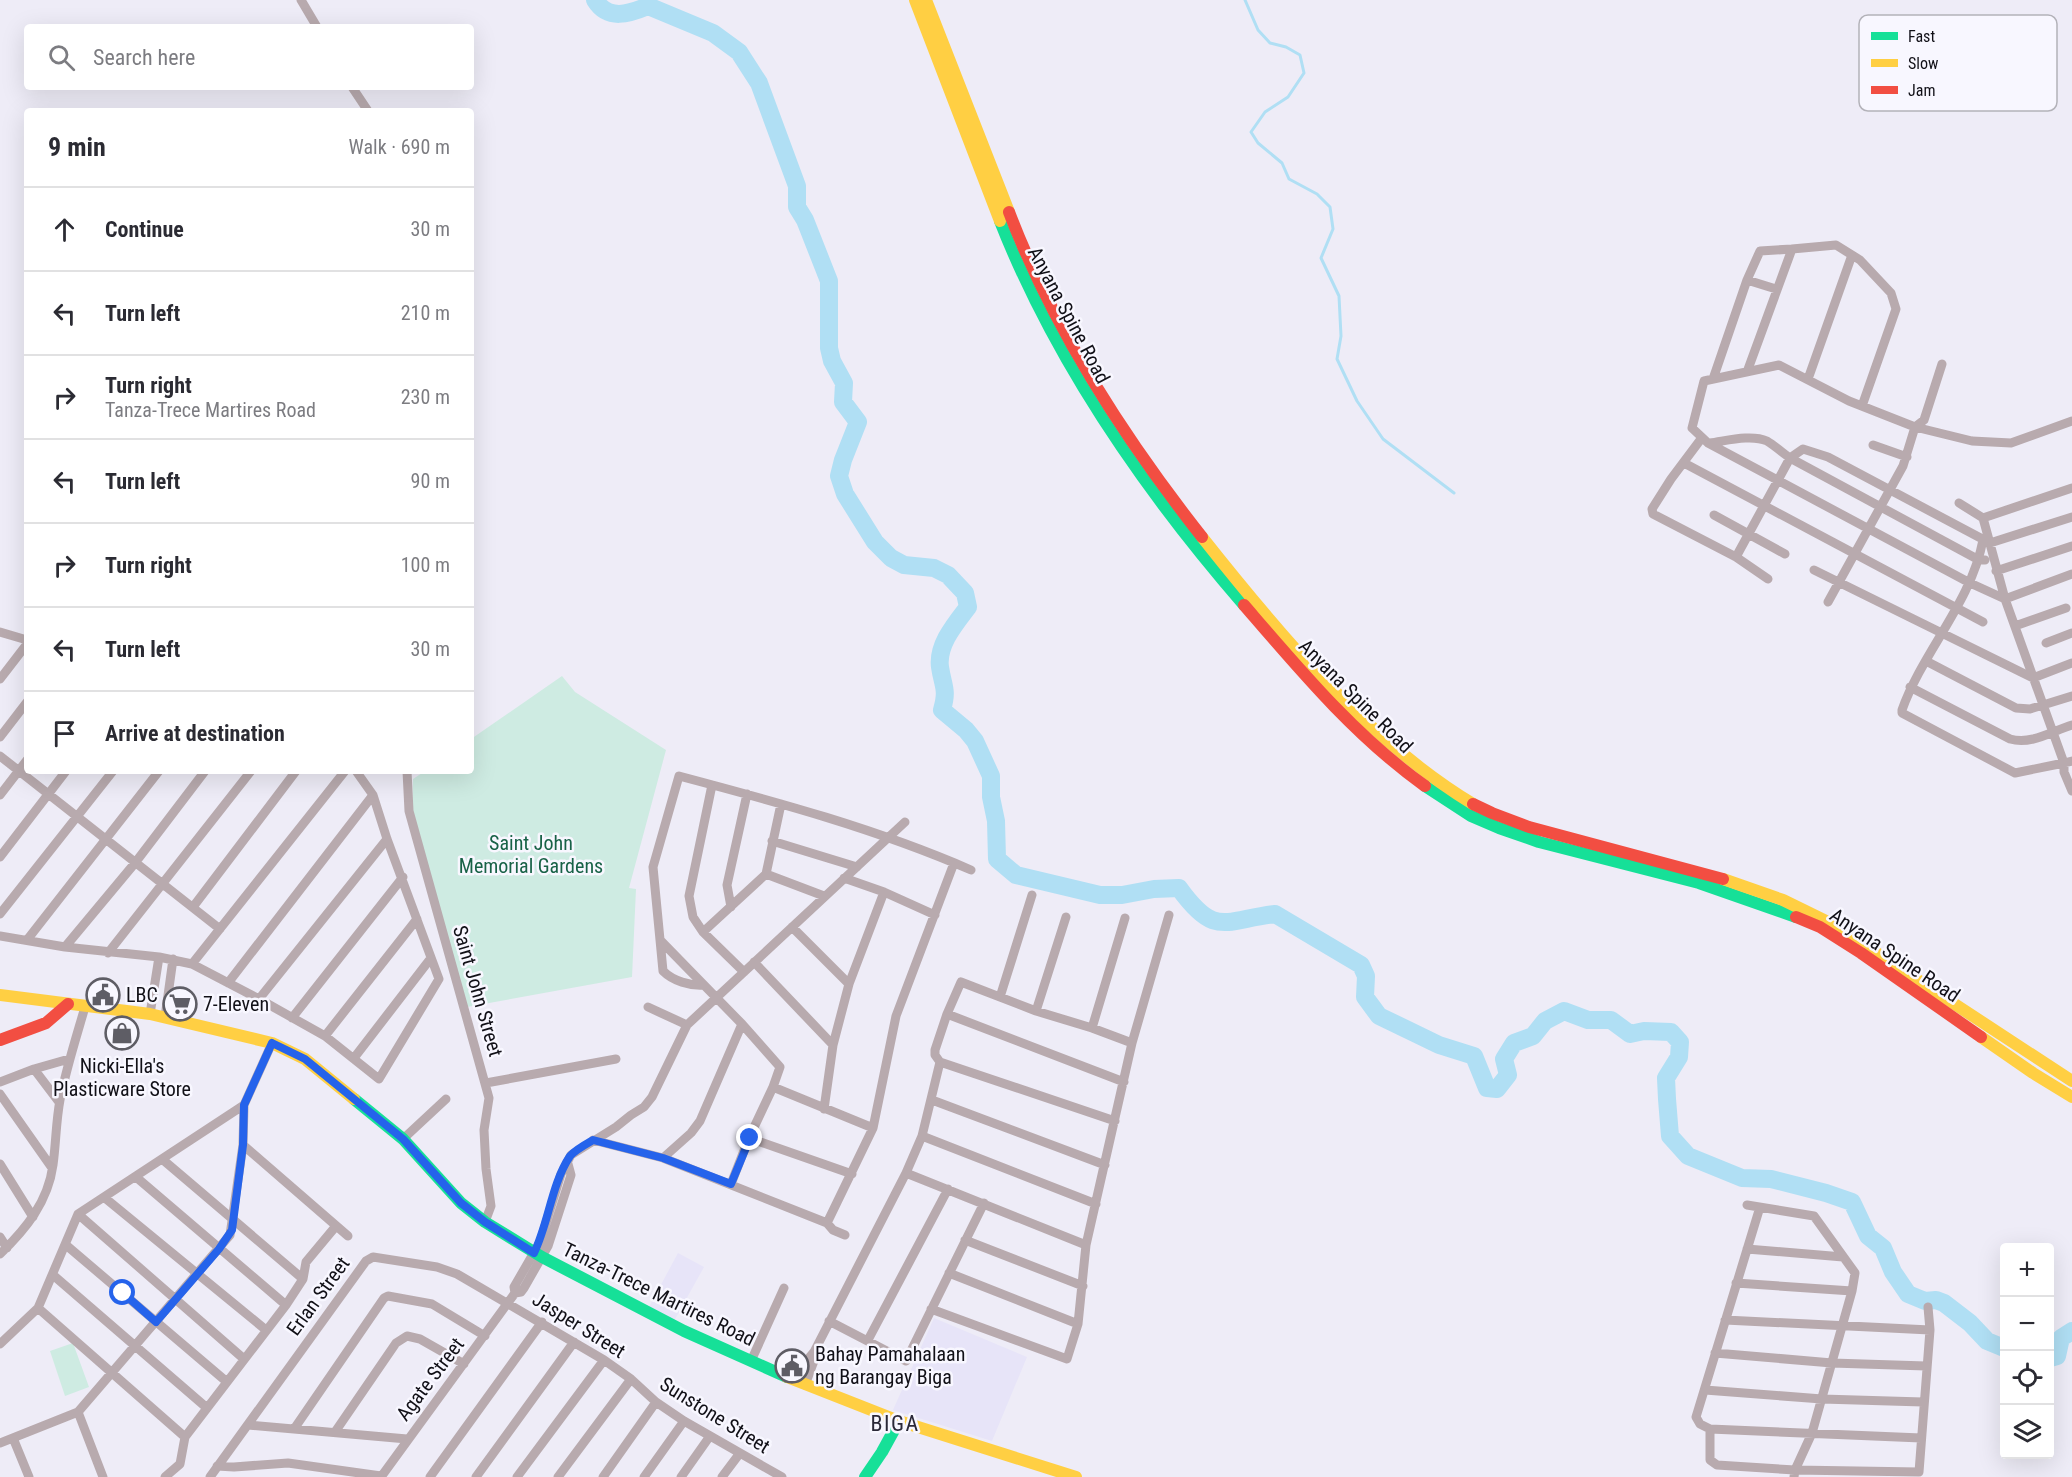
<!DOCTYPE html>
<html lang="en">
<head>
<meta charset="utf-8">
<style>
	body { margin:0; font-family:"Roboto Condensed",sans-serif; background:#f2f2f3; color:#2b2b33 }
	.controls { position:absolute; right:18px; bottom:18px; display:grid; overflow:hidden; border-radius:6px; box-shadow:0 6px 24px #0002 }
	.controls button { width:54px; height:54px; display:grid; place-items:center; padding:0; border:0; border-bottom:2px solid #e1e1e2; background:#fff; color:#2b2b33; font:30px sans-serif }
	.stop { position:absolute; width:18px; height:18px; margin:-14px; border:4px solid #2563eb; border-radius:50%; background:#fff }
	.stop.end { background:#2563eb; border-color:#fff; box-shadow:0 2px 6px #0008 }
	.list { margin:0; padding:0; list-style:none }
	h2 { display:flex; justify-content:space-between; align-items:center; height:78px; margin:0; padding:0 24px; font-size:26px }
	h2 small { font-size:20px; font-weight:400; color:#7c7c81 }
	.list li { display:grid; grid-template-columns:39px 1fr auto; gap:18px; align-items:center; box-sizing:border-box; height:84px; padding:0 24px; border-top:2px solid #e1e1e2 }
	.list b { display:block; font-size:22px; white-space:nowrap }
	.list p { margin:0; font-size:20px; white-space:nowrap; color:#7c7c81 }
	.list em { font-size:20px; font-style:normal; color:#7c7c81 }
	.icon { flex:none; width:33px; height:33px; fill:none; stroke:currentColor; stroke-width:2; stroke-linecap:round; stroke-linejoin:round }
	.map { position:relative; flex:none; width:2072px; height:1477px; overflow:hidden }
	.search { position:absolute; background:#fff; box-shadow:0 6px 24px #0002; left:24px; top:24px; width:450px; height:66px; display:flex; align-items:center; gap:15px; box-sizing:border-box; padding:0 21px; border-radius:6px; color:#7c7c81; font-size:22px }
	.panel { position:absolute; background:#fff; box-shadow:0 6px 24px #0002; left:24px; top:108px; width:450px; height:666px; border-radius:6px }
	.map>svg:first-child { display:block }
	.built { fill:#e7e4f8 }
	.green { fill:#ceebe2 }
	.lines { fill:none; stroke-linecap:round; stroke-linejoin:round }
	.stream { stroke:#b0dff4; stroke-width:3 }
	.river { stroke:#b0dff4; stroke-width:18 }
	.street { stroke:#b8aaae; stroke-width:9 }
	.fast { stroke:#16e098; stroke-width:12 }
	.slow { stroke:#ffcf43; stroke-width:12 }
	.jam { stroke:#f24e42; stroke-width:12 }
	.route { stroke:#2563eb; stroke-width:8 }
	.labels { text-anchor:middle; dominant-baseline:central; stroke-width:5; stroke-linejoin:round; paint-order:stroke }
	.street-label { font-size:20px; fill:#111017; stroke:#f8f7ff }
	.park-label { font-size:20px; fill:#186247; stroke:#f8f7ff }
	.poi-label { font-size:20px; fill:#111017; stroke:#f8f7ff; text-anchor:start }
	.quarter-label { font-size:22px; letter-spacing:1.5px; fill:#2b2938; stroke:#f8f7ff }
	.key { fill:#f8f7ff; stroke:#b3b2b9; stroke-width:1.5 }
	.key-label { font-size:16px; fill:#111017 }
</style>
</head>
<body>
<div class="map">
<svg width="2072" height="1477" viewBox="0 0 2072 1477">
	<rect width="100%" height="100%" fill="#eeecf7"/>
	<path class="built" d="M678,1253L704,1267L674,1321L649,1307Z
		M934,1318L1027,1357L992,1441L893,1410Z"/>
	<path class="green" d="M562,676L575,692L666,750L629,888L636,889L632,977L467,1007L412,813L413,779L425,771H471V739Z
		M73,1343L89,1387L65,1396L50,1351Z"/>
	<g class="lines">
		<path class="stream" d="M1245,0L1258,30L1270,43L1286,47L1300,55L1304,73L1288,97L1265,112L1251,132L1258,143L1282,163L1289,179L1317,194L1330,207L1333,229L1321,258L1339,296L1341,336L1337,359L1357,401L1383,439L1454,493"/>
		<path class="river" d="M595,0C608,21 629,14 648,6L713,33L739,52L759,83L797,186V207L805,220L829,281V348L832,361L844,383L843,402L858,422L843,460L839,476L845,494L875,542L891,558L904,565L934,568L948,575L965,593L968,607C955,624 937,645 940,667C943,687 948,689 942,710L966,730L975,741L991,776V797L996,821L997,859L1016,875L1100,895H1122L1154,889L1179,888C1215,938 1224,920 1275,914L1361,965L1366,976L1365,997L1379,1016L1439,1045L1474,1056L1487,1088L1497,1089L1508,1075L1504,1059L1514,1043L1533,1036L1545,1021L1564,1011L1588,1020H1611L1630,1034L1644,1031L1671,1032L1680,1042L1679,1057L1666,1078L1667,1099L1670,1136L1688,1156L1742,1178L1771,1179L1826,1193L1852,1202L1868,1236L1883,1248L1893,1272L1908,1294L1925,1301L1936,1300L1944,1303L1970,1323L1987,1341L2004,1348
			M2050,1358L2057,1356L2061,1338L2072,1331"/>
		<path class="street" d="M301,0L317,27
			M352,87L368,111
			M1792,249L1836,245L1860,260L1891,293L1896,309L1862,406
			M1747,280L1760,251L1792,249L1747,372
			M1713,379L1747,280L1776,289
			M1808,379L1852,255
			M2072,421L2011,443L1972,441L1915,427L1849,401L1779,365L1704,381L1692,428L1708,443L1970,583L2005,599L2072,574
			M1701,439L1671,479L1652,509L1653,514L1736,557L1768,579
			M1710,443C1726,441 1751,434 1767,441C1775,446 1783,453 1790,458L1979,560H1985
			M1873,445L1907,457
			M1684,463L1983,622
			M1959,503L1983,518L2072,488
			M1714,515L1785,554
			M1983,518L2005,599L2064,763L2015,773L1902,713V710C1923,651 1971,603 1983,540
			M1736,557L1790,458L1803,449L1828,457L1990,543L2072,517
			M1814,570L2033,678L2072,663
			M1996,571L2072,546
			M1828,602L1903,466L1915,427L1924,420L1942,364
			M2015,626L2066,608
			M0,632L27,640
			M2046,643L2072,633
			M1926,661L2016,708L2030,709L2072,696
			M0,679L27,644
			M1910,687L2010,739C2032,745 2052,731 2072,725
			M0,737L27,702
			M0,756L220,929
			M2072,761L2064,763V772L2072,791
			M407,771L409,811L489,1098L484,1130L486,1169L491,1206L485,1222
			M712,785L689,896L693,917L703,932L744,972
			M0,795L27,760
			M781,804L766,874L824,896
			M772,841L857,867
			M0,857L66,771
			M844,878L884,892L935,915
			M193,907L296,771
			M731,907L727,885L747,794
			M0,914L113,771
			M792,927L849,984
			M703,932L766,874
			M0,936L65,947L159,957L192,964L259,999L325,1036L379,1079L439,979L387,839L373,795L356,771
			M27,940L159,771
			M660,940L742,1024L780,1067L773,1087L749,1138L731,1184
			M65,947L135,863L205,771
			M108,953L251,771
			M754,962L833,1045
			M192,964L345,771
			M228,983L373,795
			M704,985C690,986 673,981 663,971L653,867L679,776C777,802 877,829 971,870
			M1000,997L1032,895
			M259,999L387,839
			M648,1007L687,1025
			M1036,1011L1066,917
			M150,1014L159,957
			M947,1014L1124,1082
			M165,1017L173,959
			M292,1018L403,877
			M1092,1028L1125,918
			M325,1036L417,919
			M354,1058L431,958
			M940,1062L935,1055V1050L947,1014L961,982L1036,1011L1092,1028L1132,1043
			M34,1069L59,1102
			M0,1082L34,1069L69,1059
			M486,1083L616,1059
			M773,1087L873,1128
			M0,1094L52,1168
			M932,1100L1105,1165
			M824,1109L833,1045L849,984L884,892
			M922,1136L1096,1204
			M749,1138L852,1174
			M403,1139L446,1099
			M593,1140L663,1158L827,1223L873,1128L896,1016L954,863
			M243,1145L348,1236
			M663,1158L691,1133L700,1121L742,1024
			M162,1159L303,1279
			M0,1164L33,1217
			M906,1173L1086,1245
			M136,1177L286,1305
			M105,1198L266,1330
			M1747,1205L1814,1216L1855,1273L1852,1291L1812,1433L1795,1470L1794,1477
			M78,1214L244,1359
			M827,1223L833,1230L845,1235
			M0,1237L7,1248
			M965,1240L1083,1286
			M66,1245L227,1382
			M1747,1249L1843,1257
			M0,1254C26,1229 48,1202 53,1165C56,1143 56,1121 60,1100C66,1069 76,1038 85,1007
			M949,1273L1078,1324
			M53,1275L207,1408
			M1736,1283L1852,1291
			M515,1293L521,1292L524,1288L548,1246L571,1175L568,1164
			M38,1308L185,1437
			M931,1309L1067,1359L1078,1324L1086,1245L1132,1043L1169,915
			M1725,1320L1930,1330
			M829,1321L906,1361L984,1203
			M868,1340L948,1189
			M0,1344L38,1308L78,1214L244,1105
			M1715,1353L1832,1363L1926,1366
			M751,1361L784,1288
			M799,1382L809,1358L814,1352L906,1173L922,1136L940,1062L1115,1121
			M805,1385L814,1361V1352
			M1705,1390L1822,1399L1923,1402
			M78,1412L103,1477
			M248,1425L407,1439
			M294,1429L384,1298L388,1296L432,1304L485,1336
			M1710,1429L1700,1424L1696,1417L1760,1207
			M335,1432L396,1343L407,1336L420,1339L464,1364
			M13,1438L29,1477
			M1921,1438L1710,1429V1460L1717,1465L1795,1470L1919,1472L1930,1330L1928,1307
			M0,1443L78,1412L230,1235L243,1145L244,1105L272,1043
			M217,1466L234,1467L288,1463L381,1476
			M165,1477L180,1464L185,1437L286,1305L303,1279L306,1262L336,1226
			M210,1477L366,1261L373,1257L437,1267L457,1274L604,1360L631,1379L656,1402L684,1421L782,1477
			M381,1477L515,1293L514,1287L540,1242L561,1174L571,1155L616,1127L631,1115L644,1107L652,1097L687,1025L905,822
			M430,1477L542,1322
			M476,1477L574,1342
			M517,1477L604,1360
			M558,1477L631,1379
			M603,1477L656,1402
			M644,1477L684,1421
			M681,1477L710,1436
			M722,1477L740,1453"/>
		<path class="fast" d="M1000,221C1055,361 1146,492 1244,605
			M1425,786L1471,816L1499,828L1539,842L1699,883L1796,917
			M354,1099L403,1139L461,1203L485,1222L542,1257L684,1331L787,1377
			M865,1477L882,1452L899,1421"/>
		<path class="slow" d="M915,0L1000,221
			M926,0L1009,212
			M1202,537C1278,633 1367,740 1473,804
			M1723,879L1783,900L1834,925L2072,1081
			M0,995L150,1014L272,1043L305,1059L354,1099
			M1981,1037L2033,1073L2072,1097
			M787,1377L899,1421L1076,1477"/>
		<path class="jam" d="M1009,212C1054,330 1124,438 1202,537
			M1244,605C1300,670 1355,736 1425,786
			M1473,804L1492,813L1529,827L1723,879
			M1796,917L1820,927L1861,953L1981,1037
			M0,1040L46,1023L68,1004"/>
	</g>
	<g class="lines">
		<path class="route" d="M123,1293L156,1322L219,1249L232,1230L243,1145L244,1105L272,1043L305,1059L403,1139L461,1203L485,1222L534,1253C549,1222 551,1185 570,1156C575,1150 586,1144 593,1140L663,1158L731,1184L750,1138"/>
	</g>
	<defs>
		<symbol id="civic-ring" viewBox="-11 -11 22 22"><circle r="9.5" fill="#f8f7ff" stroke="#5e5d65" stroke-width="1.5"/><path d="M-.6-6.5H3V-4.5H.6V-3L4-1V1h2V6H-6V1h2V-1L-.6-3ZM-1.2 2.5V6h2.4V2.5Z" fill="#5e5d65"/></symbol>
		<symbol id="supermarket-ring" viewBox="-11 -11 22 22"><circle r="9.5" fill="#f8f7ff" stroke="#5e5d65" stroke-width="1.5"/><path d="M-6-5.5h2.5l.6 2H6L4.5 2H-2.5L-4.4-4H-6ZM-1.5 3.2a1.3 1.3 0 1 0 .1 0ZM3 3.2a1.3 1.3 0 1 0 .1 0Z" fill="#5e5d65"/></symbol>
		<symbol id="shop-ring" viewBox="-11 -11 22 22"><circle r="9.5" fill="#f8f7ff" stroke="#5e5d65" stroke-width="1.5"/><path d="M-5-2.5h2.3a2.7 3.5 0 0 1 5.4 0H5L5.5 6h-11ZM-1.5-2.5h3a1.5 2.3 0 0 0-3 0Z" fill="#5e5d65"/></symbol>
	</defs>
	<g fill-rule="evenodd">
		<use href="#civic-ring" x="84" y="976" width="38" height="38"/>
		<use href="#supermarket-ring" x="161" y="985" width="38" height="38"/>
		<use href="#shop-ring" x="103" y="1014" width="38" height="38"/>
		<use href="#civic-ring" x="773" y="1347" width="38" height="38"/>
	</g>
	<g class="labels">
		<g class="street-label">
			<text transform="translate(1069 315) rotate(62)">Anyana Spine Road</text>
			<text transform="translate(1356 696) rotate(45)">Anyana Spine Road</text>
			<text transform="translate(1895 955) rotate(34)">Anyana Spine Road</text>
			<text transform="translate(478 991) rotate(74)">Saint John Street</text>
			<text transform="translate(659 1294) rotate(26)">Tanza-Trece Martires Road</text>
			<text transform="translate(318 1296) rotate(-54)">Erlan Street</text>
			<text transform="translate(579 1325) rotate(32)">Jasper Street</text>
			<text transform="translate(430 1379) rotate(-53)">Agate Street</text>
			<text transform="translate(715 1415) rotate(32)">Sunstone Street</text>
		</g>
		<g class="park-label">
			<text x="531" y="843">Saint John<tspan x="531" dy="23">Memorial Gardens</tspan></text>
		</g>
		<g class="poi-label">
			<text x="126" y="995">LBC</text>
			<text x="203" y="1004">7-Eleven</text>
			<text x="122" y="1066" text-anchor="middle">Nicki-Ella's<tspan x="122" dy="23">Plasticware Store</tspan></text>
			<text x="815" y="1354">Bahay Pamahalaan<tspan x="815" dy="23">ng Barangay Biga</tspan></text>
		</g>
		<g class="quarter-label">
			<text x="895" y="1423">BIGA</text>
		</g>
	</g>
	<rect x="1859" y="15" width="198" height="96" rx="9" class="key"/>
	<rect x="1871" y="32" width="27" height="8" fill="#16e098"/>
	<rect x="1871" y="59" width="27" height="8" fill="#ffcf43"/>
	<rect x="1871" y="86" width="27" height="8" fill="#f24e42"/>
	<g class="key-label">
		<text x="1908" y="42">Fast</text>
		<text x="1908" y="69">Slow</text>
		<text x="1908" y="96">Jam</text>
	</g>
</svg>
<div class="controls">
<button>+</button>
<button>−</button>
<button><svg class="icon" aria-label="locate" viewBox="0 0 24 24"><circle cx="12" cy="12" r="6"/><path d="M12 2v4M12 18v4M2 12h4M18 12h4"/></svg></button>
<button><svg class="icon" aria-label="layers" viewBox="0 0 24 24"><path d="M12 4l9 5-9 5-9-5zM3 14l9 5 9-5"/></svg></button>
</div>
<div class="stop" style="left:123px;top:1293px"></div>
<div class="stop end" style="left:750px;top:1138px"></div>
<div class="search"><svg class="icon" aria-label="search" viewBox="0 0 24 24"><circle cx="10" cy="10" r="6"/><path d="M15 15l6 6"/></svg>Search here</div>
<section class="panel">
<h2>9 min<small>Walk · 690 m</small></h2>
<ul class="list">
<li><svg class="icon" aria-label="ahead" viewBox="0 0 24 24"><path d="M12 20V5M6 11l6-6 6 6"/></svg><div><b>Continue</b></div><em>30 m</em></li>
<li><svg class="icon" aria-label="left" viewBox="0 0 24 24"><path d="M17 20v-9H6M10 6l-5 5 5 5"/></svg><div><b>Turn left</b></div><em>210 m</em></li>
<li><svg class="icon" aria-label="right" viewBox="0 0 24 24"><path d="M7 20v-9h11M14 6l5 5-5 5"/></svg><div><b>Turn right</b><p>Tanza-Trece Martires Road</p></div><em>230 m</em></li>
<li><svg class="icon" aria-label="left" viewBox="0 0 24 24"><path d="M17 20v-9H6M10 6l-5 5 5 5"/></svg><div><b>Turn left</b></div><em>90 m</em></li>
<li><svg class="icon" aria-label="right" viewBox="0 0 24 24"><path d="M7 20v-9h11M14 6l5 5-5 5"/></svg><div><b>Turn right</b></div><em>100 m</em></li>
<li><svg class="icon" aria-label="left" viewBox="0 0 24 24"><path d="M17 20v-9H6M10 6l-5 5 5 5"/></svg><div><b>Turn left</b></div><em>30 m</em></li>
<li><svg class="icon" aria-label="arrive" viewBox="0 0 24 24"><path d="M6 21V4h12l-3 4 3 4H6"/></svg><div><b>Arrive at destination</b></div></li>
</ul>
</section>
</div>
</body>
</html>
